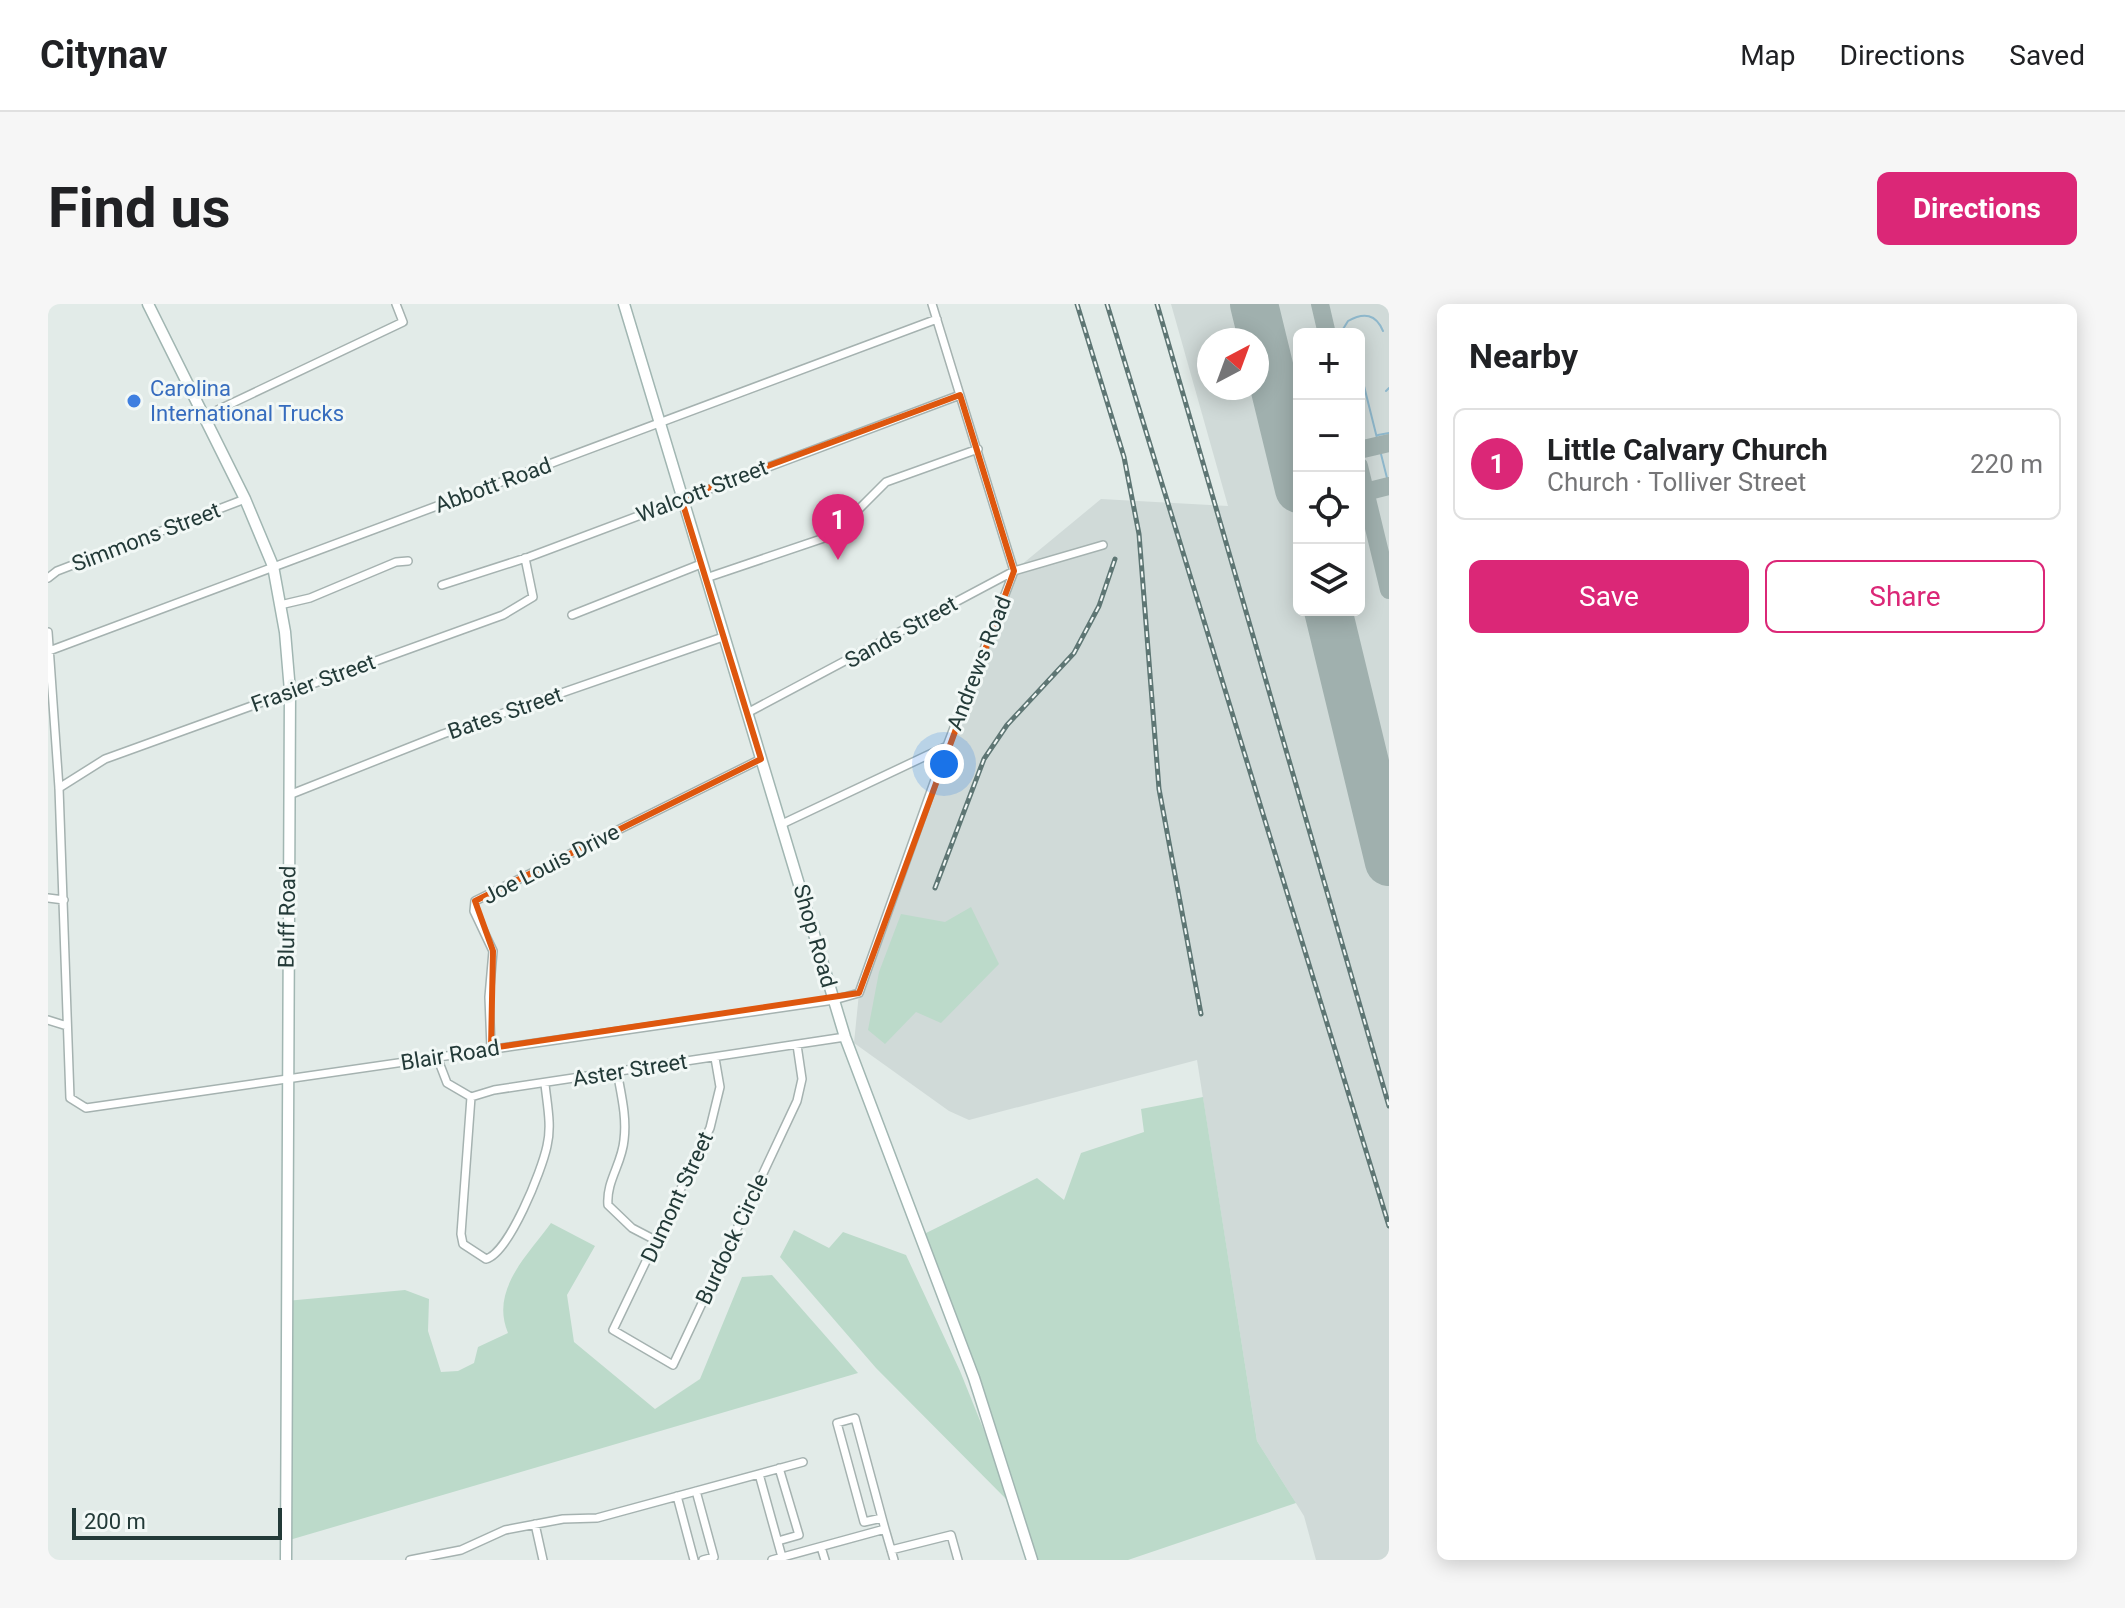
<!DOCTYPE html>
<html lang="en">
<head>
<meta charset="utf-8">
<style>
	body { margin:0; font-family:Roboto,sans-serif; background:#f6f6f6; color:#202124 }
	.controls { position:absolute; right:24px; top:24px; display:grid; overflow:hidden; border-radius:12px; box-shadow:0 4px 20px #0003 }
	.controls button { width:72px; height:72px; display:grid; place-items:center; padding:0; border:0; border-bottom:2px solid #e0e0e0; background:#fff; color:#202124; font:40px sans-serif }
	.compass { position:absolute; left:1149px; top:24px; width:72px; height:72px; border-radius:50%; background:#fff; box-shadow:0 4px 20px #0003; rotate:41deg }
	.scale { position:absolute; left:24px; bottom:20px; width:210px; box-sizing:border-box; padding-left:8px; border:4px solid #233a38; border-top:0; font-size:22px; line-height:28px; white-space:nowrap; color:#233a38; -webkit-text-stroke:6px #f2f8f6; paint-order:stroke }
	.you { position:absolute; left:896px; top:460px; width:28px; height:28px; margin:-20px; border:6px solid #fff; border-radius:50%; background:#1a73e8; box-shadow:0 0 0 12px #1a73e833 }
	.badge { display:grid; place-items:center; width:52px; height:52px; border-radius:50%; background:#db2777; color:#fff; font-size:26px; font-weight:700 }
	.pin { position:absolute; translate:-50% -66px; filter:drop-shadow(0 2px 4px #0008) }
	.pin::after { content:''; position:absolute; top:42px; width:28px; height:24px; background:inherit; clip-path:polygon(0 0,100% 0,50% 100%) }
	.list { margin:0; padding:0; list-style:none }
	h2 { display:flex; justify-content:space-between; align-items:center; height:104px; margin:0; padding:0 32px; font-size:34px }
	h2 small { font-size:26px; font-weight:400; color:#757577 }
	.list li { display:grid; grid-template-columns:52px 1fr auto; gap:24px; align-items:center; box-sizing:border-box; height:112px; margin:0 16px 16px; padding:0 16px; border:2px solid #e0e0e0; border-radius:12px }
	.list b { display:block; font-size:30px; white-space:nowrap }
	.list p { margin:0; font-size:26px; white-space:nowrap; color:#757577 }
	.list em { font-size:26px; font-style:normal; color:#757577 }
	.actions { display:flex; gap:16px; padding:24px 32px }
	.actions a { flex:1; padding:18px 0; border:2px solid #db2777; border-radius:12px; text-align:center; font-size:28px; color:#db2777 }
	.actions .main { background:#db2777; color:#fff }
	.icon { flex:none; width:44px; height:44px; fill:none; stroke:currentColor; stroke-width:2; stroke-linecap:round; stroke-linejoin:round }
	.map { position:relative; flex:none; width:1341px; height:1256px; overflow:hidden; border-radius:12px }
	header { display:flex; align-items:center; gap:48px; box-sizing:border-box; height:112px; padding:0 40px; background:#fff; border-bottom:2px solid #e0e0e0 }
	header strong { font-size:38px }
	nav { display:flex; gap:44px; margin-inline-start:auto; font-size:28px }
	.intro { display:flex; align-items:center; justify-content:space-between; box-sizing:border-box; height:192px; padding:0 48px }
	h1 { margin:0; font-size:56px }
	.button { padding:20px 36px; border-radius:12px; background:#db2777; color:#fff; font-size:28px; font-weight:700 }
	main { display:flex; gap:48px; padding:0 48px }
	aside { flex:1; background:#fff; border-radius:12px; box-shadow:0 4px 20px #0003 }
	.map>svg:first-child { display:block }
	.built { fill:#d0dad8; fill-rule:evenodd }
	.green { fill:#bcdaca }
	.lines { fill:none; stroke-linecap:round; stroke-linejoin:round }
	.stream { stroke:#8eb7cb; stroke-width:2 }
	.taxiway { stroke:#a0b0ae; stroke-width:18 }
	.runway { stroke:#a0b0ae; stroke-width:48 }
	.street-casing { stroke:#a5b2b0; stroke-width:10 }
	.secondary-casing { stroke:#a1b6b2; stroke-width:13 }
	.street { stroke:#fff; stroke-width:7 }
	.secondary { stroke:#fff; stroke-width:10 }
	.rail-casing { stroke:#5e7674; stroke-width:5 }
	.rail { stroke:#f2f8f6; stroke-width:2; stroke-dasharray:6; stroke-linecap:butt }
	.marked { fill:none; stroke:#de570e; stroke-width:6; stroke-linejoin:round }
	.shop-dot { fill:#3f7fe0; stroke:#f2f8f6; stroke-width:3 }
	.labels { text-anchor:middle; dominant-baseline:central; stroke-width:6; stroke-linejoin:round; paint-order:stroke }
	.shop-label { font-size:22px; fill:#366cbe; stroke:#f2f8f6; text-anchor:start }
	.street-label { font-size:22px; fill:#233a38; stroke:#f2f8f6 }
</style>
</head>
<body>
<header>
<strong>Citynav</strong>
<nav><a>Map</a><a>Directions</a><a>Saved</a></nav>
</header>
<div class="intro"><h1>Find us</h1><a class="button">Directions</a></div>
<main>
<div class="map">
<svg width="1341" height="1256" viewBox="0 0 1341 1256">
	<rect width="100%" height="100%" fill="#e2ebe8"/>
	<path class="built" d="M1123,0H1341V1256H1268L1256,1212L1209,1137L1149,756L921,816L901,807L806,739L811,689L966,267L1053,195L1180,202ZM1251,30H1311V306H1251ZM1161,36H1209V84H1161Z"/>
	<path class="green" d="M923,603L951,660L893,719L868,708L837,740L820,726L831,668L853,610L897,618Z
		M1155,793L1209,1137L1248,1199L1080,1256H984L969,1206L828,1064L732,953L746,926L781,944L795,928L858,951L912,1067L962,1191L872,932L989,874L1016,896L1033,849L1096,828L1093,805Z
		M503,919L547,942L519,991L526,1038L607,1105L652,1075L694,973L724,971L810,1069L238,1237V997L357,986L381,995L380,1027L393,1068L410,1067L426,1059L430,1043L460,1029C442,986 479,952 503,919Z"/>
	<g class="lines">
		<path class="stream" d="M1292,30L1300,17C1316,8 1328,10 1335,27
			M1311,62L1341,182
			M1338,87L1341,84
			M1330,131L1341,129"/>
		<path class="taxiway" d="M1272,0L1279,30
			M1311,146L1341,139
			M1311,162L1341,286
			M1317,188L1341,182"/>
		<path class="runway" d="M1206,0L1251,185
			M1280,306L1341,558"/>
		<defs>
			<path id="street" d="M157,112L355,18L348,0
				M0,274L9,267L197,195
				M658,274L785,231L838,178L930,145
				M394,281L481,253L912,91
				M232,301L262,294L348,258L360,257
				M524,311L653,260
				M0,328L11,484L22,794L38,804L786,696L811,689L899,442L966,267L884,0
				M1,347L889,15
				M701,408L966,267L1055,241
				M11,484L57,455L455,311L485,293L477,254
				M241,491L395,430L675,333
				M734,520L899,442
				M0,594L16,596
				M0,716L19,722
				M443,744L441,693L445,647L426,607L427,597L713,455
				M389,753L399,779L423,793L446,786L797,733
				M667,754L672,783L662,824L565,1026L625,1061L749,797L754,775L749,741
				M569,767C573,790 579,813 576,836C574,860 558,877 560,901L584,924L609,937
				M423,793L413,930L415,940L438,955C461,949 494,866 499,842C504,822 499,800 497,780
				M711,1170L734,1253
				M648,1187L666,1253L655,1256
				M629,1192L646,1256
				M834,1214L816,1218L789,1119L807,1114L834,1214L837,1225
				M487,1220L495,1256
				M730,1237L751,1231L731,1164
				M773,1243L777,1256
				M843,1246L903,1231L910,1256
				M362,1256L413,1246L457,1226L515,1215L549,1214L755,1158
				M724,1256L837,1225L846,1256"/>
			<path id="secondary" d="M100,0L197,195L225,262L237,328L242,387L238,1256
				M576,0L797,733L926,1074L984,1256"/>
		</defs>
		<use href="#street" class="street-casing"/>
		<use href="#secondary" class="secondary-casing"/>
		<use href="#street" class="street"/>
		<use href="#secondary" class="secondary"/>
		<defs>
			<path id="rail" d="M1029,0L1076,153L1091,230L1111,485L1153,710
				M1059,0L1341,922
				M1109,0L1341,802
				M887,584L936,455L959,421L1026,349L1051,302L1067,255"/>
		</defs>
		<use href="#rail" class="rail-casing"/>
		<use href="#rail" class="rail"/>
	</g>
	<path class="marked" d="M912,91L966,267L811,689L443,744L445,647L427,597L713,455L633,194Z"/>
	<circle class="shop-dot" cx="86" cy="97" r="8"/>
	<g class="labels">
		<g class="shop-label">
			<text x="102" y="84">Carolina<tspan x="102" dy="25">International Trucks</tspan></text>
		</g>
		<g class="street-label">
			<text transform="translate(445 181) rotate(-20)">Abbott Road</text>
			<text transform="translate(654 187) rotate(-21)">Walcott Street</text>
			<text transform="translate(98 233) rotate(-21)">Simmons Street</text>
			<text transform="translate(853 328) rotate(-29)">Sands Street</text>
			<text transform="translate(931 359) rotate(-69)">Andrews Road</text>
			<text transform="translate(265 379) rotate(-20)">Frasier Street</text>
			<text transform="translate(457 409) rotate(-19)">Bates Street</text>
			<text transform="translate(503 560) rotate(-27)">Joe Louis Drive</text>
			<text transform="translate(239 613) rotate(-89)">Bluff Road</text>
			<text transform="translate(767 632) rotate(74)">Shop Road</text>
			<text transform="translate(402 751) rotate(-9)">Blair Road</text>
			<text transform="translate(582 766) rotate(-9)">Aster Street</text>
			<text transform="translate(629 893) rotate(-65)">Dumont Street</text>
			<text transform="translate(684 935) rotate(-65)">Burdock Circle</text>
		</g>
	</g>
</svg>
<div class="controls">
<button>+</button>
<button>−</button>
<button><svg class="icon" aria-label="locate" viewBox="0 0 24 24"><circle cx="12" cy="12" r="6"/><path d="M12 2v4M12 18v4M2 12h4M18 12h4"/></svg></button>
<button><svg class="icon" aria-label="layers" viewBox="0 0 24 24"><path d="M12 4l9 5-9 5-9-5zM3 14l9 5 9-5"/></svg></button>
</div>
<svg class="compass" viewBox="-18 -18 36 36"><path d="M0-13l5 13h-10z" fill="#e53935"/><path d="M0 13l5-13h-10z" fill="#757577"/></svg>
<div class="scale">200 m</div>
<div class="you"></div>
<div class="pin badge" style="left:790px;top:256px">1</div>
</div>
<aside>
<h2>Nearby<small></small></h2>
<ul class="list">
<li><span class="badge">1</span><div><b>Little Calvary Church</b><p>Church · Tolliver Street</p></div><em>220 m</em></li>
</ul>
<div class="actions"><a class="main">Save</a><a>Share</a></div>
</aside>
</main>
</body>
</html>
